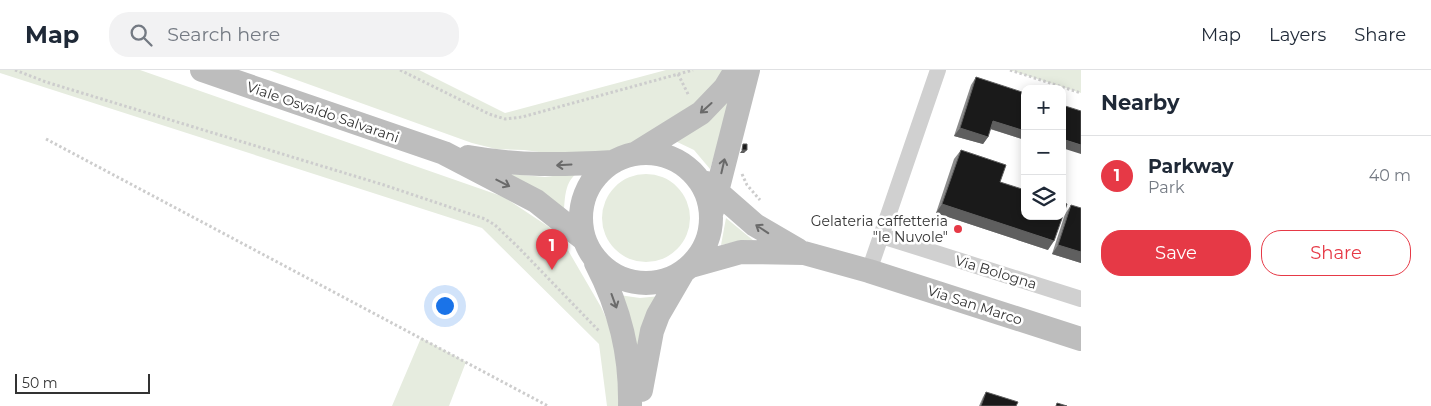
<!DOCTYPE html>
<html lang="en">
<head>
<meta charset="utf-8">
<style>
	body { margin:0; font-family:Montserrat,sans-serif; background:#f2f2f3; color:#1f2937 }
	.controls { position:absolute; right:15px; top:15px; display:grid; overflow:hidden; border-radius:10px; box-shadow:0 2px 12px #0003 }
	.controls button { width:45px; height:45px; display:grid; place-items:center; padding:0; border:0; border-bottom:1px solid #e0e1e3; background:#fff; color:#1f2937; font:25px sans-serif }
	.scale { position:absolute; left:15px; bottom:12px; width:135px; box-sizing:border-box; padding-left:5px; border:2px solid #333; border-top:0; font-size:14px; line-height:18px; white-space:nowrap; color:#333; -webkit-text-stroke:4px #fff; paint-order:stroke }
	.you { position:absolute; left:444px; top:235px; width:18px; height:18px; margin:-12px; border:4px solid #fff; border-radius:50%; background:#1a73e8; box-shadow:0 0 0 8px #1a73e833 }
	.badge { display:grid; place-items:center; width:32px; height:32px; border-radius:50%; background:#e63946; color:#fff; font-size:16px; font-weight:700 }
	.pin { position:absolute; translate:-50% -41px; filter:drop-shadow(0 1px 2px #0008) }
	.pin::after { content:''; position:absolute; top:26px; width:18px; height:15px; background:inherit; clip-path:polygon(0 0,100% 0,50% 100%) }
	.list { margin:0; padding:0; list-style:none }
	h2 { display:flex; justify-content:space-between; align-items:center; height:65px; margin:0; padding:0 20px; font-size:21px }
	h2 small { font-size:16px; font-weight:400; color:#747a83 }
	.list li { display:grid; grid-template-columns:32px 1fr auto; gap:15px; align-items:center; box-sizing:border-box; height:80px; padding:0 20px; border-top:1px solid #e0e1e3 }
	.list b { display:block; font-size:19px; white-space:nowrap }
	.list p { margin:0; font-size:16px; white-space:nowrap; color:#747a83 }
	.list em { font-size:16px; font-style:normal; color:#747a83 }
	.actions { display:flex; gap:10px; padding:15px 20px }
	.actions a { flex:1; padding:11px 0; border:1px solid #e63946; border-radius:20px; text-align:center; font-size:18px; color:#e63946 }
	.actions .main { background:#e63946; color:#fff }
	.icon { flex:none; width:28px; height:28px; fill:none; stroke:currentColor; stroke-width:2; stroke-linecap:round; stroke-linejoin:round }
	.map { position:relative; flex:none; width:1081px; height:336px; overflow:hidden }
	header { display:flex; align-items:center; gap:30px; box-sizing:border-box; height:70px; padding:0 25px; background:#fff; border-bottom:1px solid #e0e1e3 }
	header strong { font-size:24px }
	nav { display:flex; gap:28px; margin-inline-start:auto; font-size:18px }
	.search { width:350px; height:45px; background:#f2f2f3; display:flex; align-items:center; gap:12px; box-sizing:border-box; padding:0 18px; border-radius:20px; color:#747a83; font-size:19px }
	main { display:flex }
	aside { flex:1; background:#fff }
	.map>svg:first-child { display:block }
	.green { fill:#e6ecdf }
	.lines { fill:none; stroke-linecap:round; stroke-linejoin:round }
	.path { stroke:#cdcdcd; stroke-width:3; stroke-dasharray:2.5 2.5; stroke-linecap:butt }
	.street { stroke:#d0d0d0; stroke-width:16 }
	.secondary { stroke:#bdbdbd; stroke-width:24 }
	.wall { fill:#8c8c8c }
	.shaded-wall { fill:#5f5f5f }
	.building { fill:#1a1a1a; stroke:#5f5f5f }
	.oneway { stroke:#6a6a6a }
	.poi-dot { fill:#e63946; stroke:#fff; stroke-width:2 }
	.labels { text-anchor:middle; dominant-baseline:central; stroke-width:5; stroke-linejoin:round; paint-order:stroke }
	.street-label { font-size:14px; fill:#333; stroke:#fff }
	.poi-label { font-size:14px; fill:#333; stroke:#fff; text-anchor:end }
</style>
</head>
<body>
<header>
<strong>Map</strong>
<div class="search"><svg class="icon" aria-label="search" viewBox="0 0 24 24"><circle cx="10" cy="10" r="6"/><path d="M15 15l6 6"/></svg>Search here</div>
<nav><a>Map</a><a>Layers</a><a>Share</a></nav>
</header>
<main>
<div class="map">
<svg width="1081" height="336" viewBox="0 0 1081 336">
	<rect width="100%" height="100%" fill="#fff"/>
	<path class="green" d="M0,0H140L504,127L558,163L601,237L618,274L620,305L618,336H607L599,274L482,158L0,3Z
		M269,0H419L505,43L666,0H728L716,19L629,81L564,85L524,80L496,79L472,73Z
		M1010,0H1081V23Z
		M734,22L710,99L694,80L673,70Z
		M577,103C565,112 565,127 564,141L510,104L545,107Z
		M602 148a44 44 0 1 1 88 0a44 44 0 1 1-88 0Z
		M726,148L754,171L744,170L721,175Z
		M619,225L640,228L660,226L638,284Z
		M421,268L466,292L449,336H392Z"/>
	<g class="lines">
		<path class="path" d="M15,0L46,12L384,115L485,149L495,155L518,177L600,262
			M400,0L489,44L505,49L522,47L693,0
			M1010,0L1081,23
			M678,4L689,26
			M46,69L548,336
			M742,104L747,115L760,130"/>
		<path class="street" d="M882,166L1081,229
			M869,201L938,0"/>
		<path class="secondary" d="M202,0L444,83L536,131L584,169
			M581 148a65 65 0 1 1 130 0a65 65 0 1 1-130 0Z
			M635,84L701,43L725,18L736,0
			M468,87C518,96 562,95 613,92
			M707,113L755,155L798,180
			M712,141L748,0
			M596,193C620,239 631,284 630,336
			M691,196L741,182L804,183L869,201L1081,269
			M641,320L652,261L658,245L683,202"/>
	</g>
	<path class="wall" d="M976,7L1025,70L990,59L988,67L983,74L954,66L971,15Z
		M961,80L1000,112L1048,180L936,143L954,89Z
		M1071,135L1081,193L1052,184L1065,144Z
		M986,322L1016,336H979L983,327Z"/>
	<path class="shaded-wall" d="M993,51L1025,61V70L988,58Z
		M960,58L988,67L983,74L954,66Z
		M1062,69L1081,75V84L1062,78Z
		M742,80H747L744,83H740Z
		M942,134L1054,171L1048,180L936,143Z
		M1058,175L1081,182V193L1052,184Z"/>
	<path class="building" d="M976,7L1025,23V61L993,51L988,67L960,58Z
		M1062,35L1081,41V75L1062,69Z
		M743,74H747V80H742Z
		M961,80L1006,95L1000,112L1025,120V146H1062V132L1067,134L1054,171L942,134Z
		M1071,135L1081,138V182L1058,175Z
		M986,322L1018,332L1016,336H981Z
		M1057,333L1067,336H1056Z"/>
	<defs><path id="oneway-shaft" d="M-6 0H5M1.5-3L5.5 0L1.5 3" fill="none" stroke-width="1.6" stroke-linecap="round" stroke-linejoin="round" transform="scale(1.25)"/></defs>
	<g class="oneway">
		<use href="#oneway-shaft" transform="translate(706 38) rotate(138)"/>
		<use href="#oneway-shaft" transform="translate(564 95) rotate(177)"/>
		<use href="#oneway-shaft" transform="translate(723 96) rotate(-77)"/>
		<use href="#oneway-shaft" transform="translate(503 113) rotate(27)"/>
		<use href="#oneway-shaft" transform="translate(762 159) rotate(-146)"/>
		<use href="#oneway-shaft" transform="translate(614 231) rotate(70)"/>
	</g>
	<circle class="poi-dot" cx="958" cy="159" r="5"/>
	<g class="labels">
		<g class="street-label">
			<text transform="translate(323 42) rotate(19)">Viale Osvaldo Salvarani</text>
			<text transform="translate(996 202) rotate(17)">Via Bologna</text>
			<text transform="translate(975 235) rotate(18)">Via San Marco</text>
		</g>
		<g class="poi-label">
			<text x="948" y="151">Gelateria caffetteria<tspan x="948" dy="16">"le Nuvole"</tspan></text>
		</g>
	</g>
</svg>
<div class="controls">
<button>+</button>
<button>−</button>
<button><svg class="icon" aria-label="layers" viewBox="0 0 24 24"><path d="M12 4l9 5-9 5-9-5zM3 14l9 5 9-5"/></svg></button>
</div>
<div class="scale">50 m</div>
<div class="you"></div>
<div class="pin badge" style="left:552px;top:200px">1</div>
</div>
<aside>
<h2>Nearby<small></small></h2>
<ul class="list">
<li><span class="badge">1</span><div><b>Parkway</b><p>Park</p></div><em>40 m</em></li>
</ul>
<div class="actions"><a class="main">Save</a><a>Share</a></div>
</aside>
</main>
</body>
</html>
